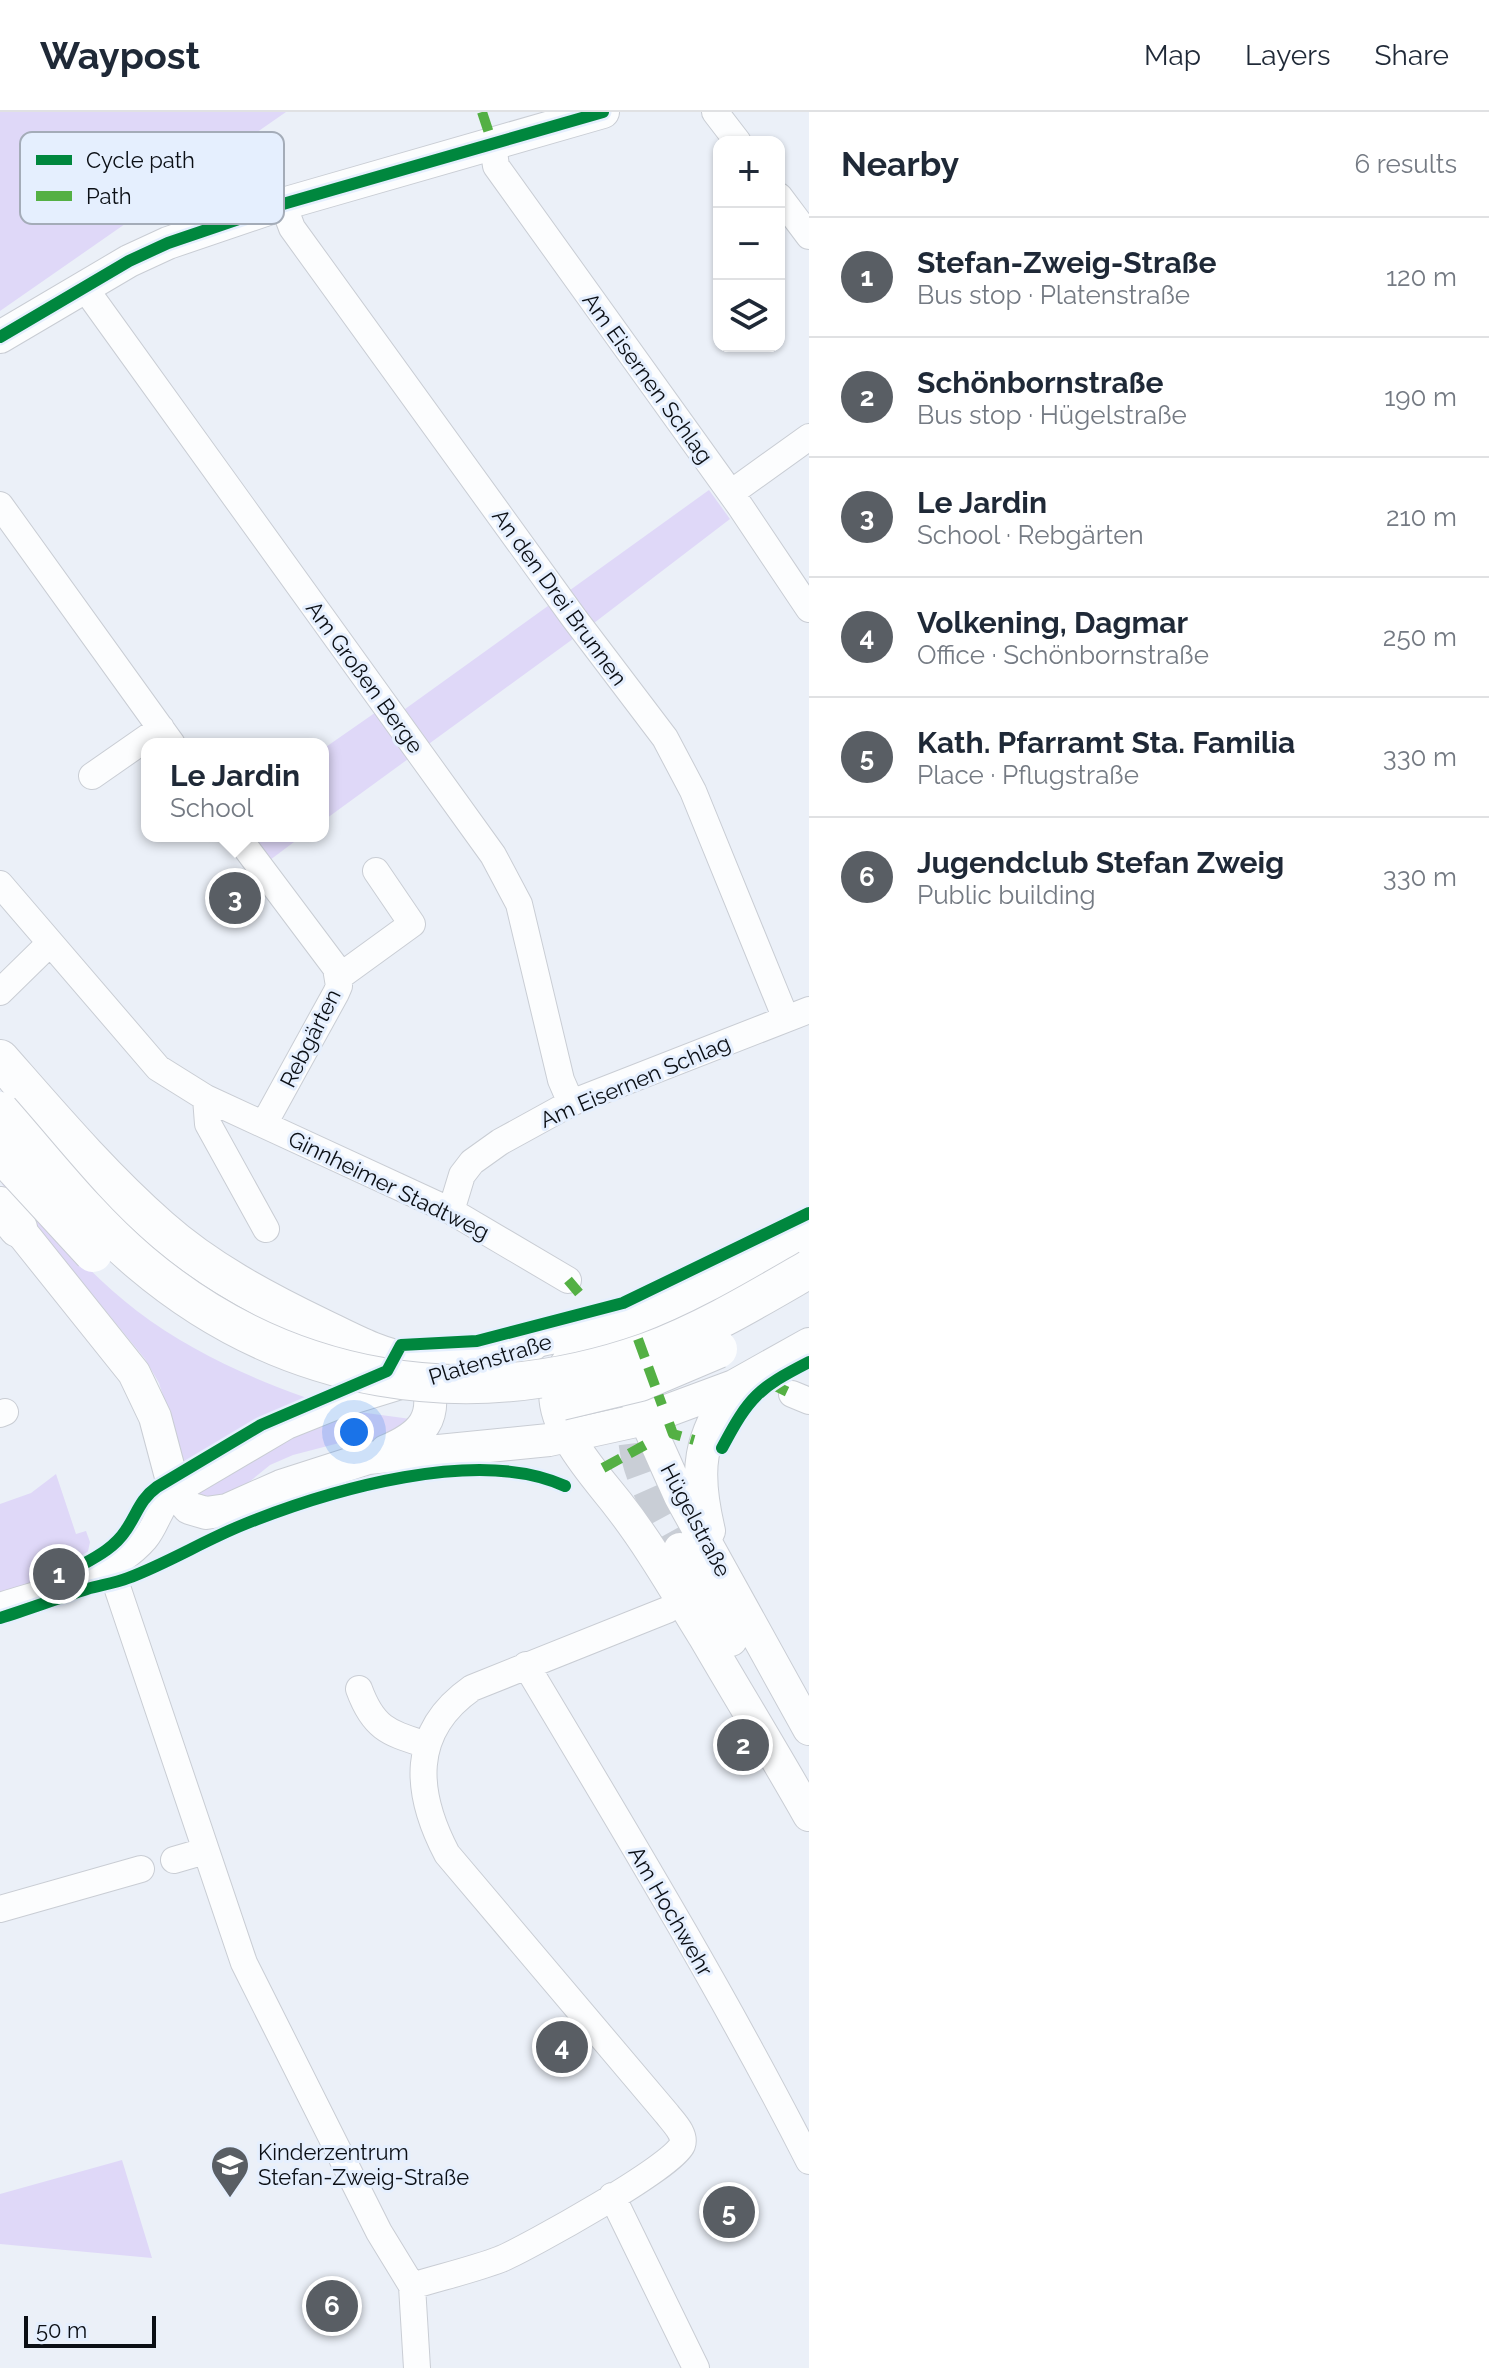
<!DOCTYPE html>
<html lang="en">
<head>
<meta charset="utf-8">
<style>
	body { margin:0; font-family:Raleway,sans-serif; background:#f6f6f7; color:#1f2937 }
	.controls { position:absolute; right:24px; top:24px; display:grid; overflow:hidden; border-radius:16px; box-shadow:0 2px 6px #0004 }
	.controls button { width:72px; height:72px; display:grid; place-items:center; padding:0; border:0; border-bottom:2px solid #e0e1e3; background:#fff; color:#1f2937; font:40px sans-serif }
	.scale { position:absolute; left:24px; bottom:20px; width:132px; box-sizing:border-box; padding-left:8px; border:4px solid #0b0f15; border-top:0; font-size:22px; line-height:28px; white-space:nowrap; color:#0b0f15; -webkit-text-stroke:6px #e5effe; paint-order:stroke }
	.you { position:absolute; left:354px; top:1320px; width:28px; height:28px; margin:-20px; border:6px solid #fff; border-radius:50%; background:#1a73e8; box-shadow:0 0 0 12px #1a73e833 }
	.badge { display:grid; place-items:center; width:52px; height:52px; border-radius:50%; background:#595e64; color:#fff; font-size:26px; font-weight:700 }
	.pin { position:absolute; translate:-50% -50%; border:4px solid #fff; box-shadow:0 2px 8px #0006 }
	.popup { position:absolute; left:141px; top:626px; width:188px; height:104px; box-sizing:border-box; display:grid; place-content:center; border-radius:16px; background:#fff; filter:drop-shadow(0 2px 6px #0005); font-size:26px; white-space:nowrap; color:#747a83 }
	.popup b { font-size:30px; color:#1f2937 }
	.popup::after { content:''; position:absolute; left:50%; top:100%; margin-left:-16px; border:16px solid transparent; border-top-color:#fff }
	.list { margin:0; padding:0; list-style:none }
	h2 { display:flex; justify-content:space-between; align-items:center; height:104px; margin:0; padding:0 32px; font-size:34px }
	h2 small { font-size:26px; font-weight:400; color:#747a83 }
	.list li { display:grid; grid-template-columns:52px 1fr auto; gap:24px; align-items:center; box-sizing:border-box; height:120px; padding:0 32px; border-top:2px solid #e0e1e3 }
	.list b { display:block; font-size:30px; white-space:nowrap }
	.list p { margin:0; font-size:26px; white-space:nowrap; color:#747a83 }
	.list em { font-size:26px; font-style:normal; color:#747a83 }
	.icon { flex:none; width:44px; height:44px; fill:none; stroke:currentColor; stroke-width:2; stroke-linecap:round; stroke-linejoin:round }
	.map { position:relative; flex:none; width:809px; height:2256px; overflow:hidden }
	header { display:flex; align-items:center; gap:48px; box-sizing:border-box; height:112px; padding:0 40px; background:#fff; border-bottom:2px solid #e0e1e3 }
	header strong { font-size:38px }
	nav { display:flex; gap:44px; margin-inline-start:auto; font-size:28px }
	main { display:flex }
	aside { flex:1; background:#fff }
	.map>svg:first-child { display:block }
	.green { fill:#dfd8f8 }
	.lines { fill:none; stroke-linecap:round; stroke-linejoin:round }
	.major-tunnel { stroke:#c9ced6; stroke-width:32; stroke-dasharray:32 16; stroke-linecap:butt }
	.minor-casing { stroke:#c9cdd4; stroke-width:28 }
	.major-casing { stroke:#c9cdd4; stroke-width:34 }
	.highway-casing { stroke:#c9cdd4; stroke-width:40 }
	.minor { stroke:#fcfdfe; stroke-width:26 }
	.major { stroke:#fcfdfe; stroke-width:32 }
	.highway { stroke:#fcfdfe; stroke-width:38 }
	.highway-bridge-casing { stroke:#c9cdd4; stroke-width:40; stroke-linecap:butt }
	.highway-bridge { stroke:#fcfdfe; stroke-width:38 }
	.quiet { stroke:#54b044; stroke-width:10; stroke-dasharray:20 10; stroke-linecap:butt }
	.cycleway-casing { stroke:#e5effe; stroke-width:17 }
	.cycleway { stroke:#00873e; stroke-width:12 }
	.labels { text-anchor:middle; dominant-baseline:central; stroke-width:6; stroke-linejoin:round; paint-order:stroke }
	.street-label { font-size:22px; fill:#0b0f15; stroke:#e5effe }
	.poi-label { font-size:22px; fill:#0b0f15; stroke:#e5effe; text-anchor:start }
	.key { fill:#e5effe; stroke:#a4acb8; stroke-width:2 }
	.key-label { font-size:22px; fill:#0b0f15 }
</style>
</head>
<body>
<header>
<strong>Waypost</strong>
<nav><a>Map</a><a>Layers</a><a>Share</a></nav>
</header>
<main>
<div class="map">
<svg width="809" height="2256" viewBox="0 0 809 2256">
	<rect width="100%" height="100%" fill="#ebf0f8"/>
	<path class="green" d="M0,0H286L0,199Z
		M709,378L730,407L577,524L323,709V637L379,598L387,610Z
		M254,724H302L270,748Z
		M6,1067C47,1113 88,1161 137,1199C187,1237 247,1265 307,1286L181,1351L167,1296L159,1271L145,1247L2,1072Z
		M359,1300L418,1308L394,1325L368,1331L366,1324L293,1343L270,1353L227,1388L196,1385L204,1374L297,1322Z
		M56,1362L76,1422L86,1419L90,1430L87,1444L76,1452L44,1461L45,1467L0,1482V1392L31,1381Z
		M122,2048L152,2146L0,2132V2082Z"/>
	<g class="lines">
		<path class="major-tunnel" d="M640,1284C619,1338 655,1390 680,1437"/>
		<defs>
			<path id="minor" d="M715,0L738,30
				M493,33L496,54L740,394L809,497
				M779,84L809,124
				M283,92L292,116L574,506L665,626L693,679L786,907
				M84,175L493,743L519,792L561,968L571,991
				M731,381L809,325
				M0,393L172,632
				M92,664L161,616
				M237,724L336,856L339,874L336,881L264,1012
				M0,772L158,956L206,986L451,1099L568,1168
				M339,865L412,812L376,759
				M0,880L49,832
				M206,986L208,1012L266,1117
				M451,1099L462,1063L472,1050L500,1030L571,991L809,898
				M792,1282L809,1289
				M0,1302L5,1300
				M110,1454L244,1851L379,2120L412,2174L417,2256
				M0,1494C48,1478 110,1467 145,1427C157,1413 160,1392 175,1380L287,1314L342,1292L407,1272
				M526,1553C624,1717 723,1880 809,2049
				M359,1577C374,1618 390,1621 427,1633
				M174,1748L205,1739
				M0,1797L141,1757
				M612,2084L696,2256
				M412,2174C441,2165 472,2158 501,2147C527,2136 675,2054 682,2033C686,2022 673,2010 667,2002L447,1742C415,1681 409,1620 472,1576L667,1498L683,1489"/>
			<path id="major" d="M0,225L129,149L168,131L283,92L603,0
				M18,1116L134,1261L155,1305L175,1380L189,1396L206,1401L227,1398L281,1374L368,1346L549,1328L645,1307L734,1274L809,1232
				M631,1209C604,1223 561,1242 556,1275C549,1313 595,1363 617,1391C650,1433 676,1479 704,1524C739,1584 775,1643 809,1703
				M531,1230L631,1209L697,1180L809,1121
				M637,1288L680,1384L809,1617
				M386,1339C422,1324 439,1306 426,1266
				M709,1419C694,1356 699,1328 734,1274
				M680,1437L731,1528"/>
			<path id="highway" d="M0,947C51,1005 102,1065 160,1116C206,1157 264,1188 320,1215C349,1229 379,1246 411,1250C447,1255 496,1238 531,1230
				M0,1094L18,1116"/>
		</defs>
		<use href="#minor" class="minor-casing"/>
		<use href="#major" class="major-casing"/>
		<use href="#highway" class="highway-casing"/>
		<use href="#minor" class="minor"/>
		<use href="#major" class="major"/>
		<use href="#highway" class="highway"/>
		<defs>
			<path id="highway-bridge" d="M0,999C45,1050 88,1106 140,1150C285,1273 468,1303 647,1240C704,1219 757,1187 809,1157
				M0,1040L93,1141
				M561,1289L640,1270L718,1237"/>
		</defs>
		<use href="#highway-bridge" class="highway-bridge-casing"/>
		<use href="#highway-bridge" class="highway-bridge"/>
		<path class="quiet" d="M482,0L493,33
			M568,1168L579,1181
			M638,1227L662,1293
			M769,1271L792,1282
			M669,1311L673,1322L694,1328
			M603,1356L645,1333"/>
		<defs>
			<path id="cycleway" d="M0,225L129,149L168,131L283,92L603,0
				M722,1336C749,1285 758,1276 809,1250
				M80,1454C98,1444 115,1435 126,1418C137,1402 140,1387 157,1375L261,1313L387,1259L401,1233L477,1229L623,1191L809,1101
				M0,1506C29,1497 58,1486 87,1477C101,1473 115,1471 128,1466C168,1451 205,1428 245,1412C330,1378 478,1334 565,1374"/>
		</defs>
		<use href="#cycleway" class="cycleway-casing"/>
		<use href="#cycleway" class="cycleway"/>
	</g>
	<defs>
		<symbol id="school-pin" viewBox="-11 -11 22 30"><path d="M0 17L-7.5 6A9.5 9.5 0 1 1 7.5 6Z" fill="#595e64" stroke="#e5effe"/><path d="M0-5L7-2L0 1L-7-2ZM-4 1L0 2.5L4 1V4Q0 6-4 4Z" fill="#fff"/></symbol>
	</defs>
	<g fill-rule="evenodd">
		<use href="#school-pin" x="208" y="2031" width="44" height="60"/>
	</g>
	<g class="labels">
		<g class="street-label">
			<text transform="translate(648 266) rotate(54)">Am Eisernen Schlag</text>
			<text transform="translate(560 485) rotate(54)">An den Drei Brunnen</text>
			<text transform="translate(365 565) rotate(54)">Am Großen Berge</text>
			<text transform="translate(310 926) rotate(-63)">Rebgärten</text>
			<text transform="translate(635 969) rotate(-23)">Am Eisernen Schlag</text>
			<text transform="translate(389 1073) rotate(26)">Ginnheimer Stadtweg</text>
			<text transform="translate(490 1247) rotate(-17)">Platenstraße</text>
			<text transform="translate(696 1408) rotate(62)">Hügelstraße</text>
			<text transform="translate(671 1799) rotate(60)">Am Hochwehr</text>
		</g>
		<g class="poi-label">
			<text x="258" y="2040">Kinderzentrum<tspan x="258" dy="25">Stefan-Zweig-Straße</tspan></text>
		</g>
	</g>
	<rect x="20" y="20" width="264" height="92" rx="12" class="key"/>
	<rect x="36" y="43" width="36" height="10" fill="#00873e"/>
	<rect x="36" y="79" width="36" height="10" fill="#54b044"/>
	<g class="key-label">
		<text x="86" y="56">Cycle path</text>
		<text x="86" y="92">Path</text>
	</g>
</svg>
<div class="controls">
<button>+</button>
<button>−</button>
<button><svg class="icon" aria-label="layers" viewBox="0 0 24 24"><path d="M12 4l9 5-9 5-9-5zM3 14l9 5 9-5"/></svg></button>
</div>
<div class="scale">50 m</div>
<div class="you"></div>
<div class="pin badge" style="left:59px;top:1462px">1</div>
<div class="pin badge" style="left:743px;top:1633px">2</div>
<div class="pin badge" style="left:235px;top:786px">3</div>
<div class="popup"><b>Le Jardin</b>School</div>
<div class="pin badge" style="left:562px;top:1935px">4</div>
<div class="pin badge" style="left:729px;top:2100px">5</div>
<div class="pin badge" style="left:332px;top:2194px">6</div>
</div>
<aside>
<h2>Nearby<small>6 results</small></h2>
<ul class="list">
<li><span class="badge">1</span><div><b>Stefan-Zweig-Straße</b><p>Bus stop · Platenstraße</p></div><em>120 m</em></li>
<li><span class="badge">2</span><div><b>Schönbornstraße</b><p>Bus stop · Hügelstraße</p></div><em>190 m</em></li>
<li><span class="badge">3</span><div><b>Le Jardin</b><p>School · Rebgärten</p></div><em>210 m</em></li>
<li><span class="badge">4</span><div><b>Volkening, Dagmar</b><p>Office · Schönbornstraße</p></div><em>250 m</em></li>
<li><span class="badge">5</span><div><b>Kath. Pfarramt Sta. Familia</b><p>Place · Pflugstraße</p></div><em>330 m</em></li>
<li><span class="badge">6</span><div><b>Jugendclub Stefan Zweig</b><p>Public building</p></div><em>330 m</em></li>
</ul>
</aside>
</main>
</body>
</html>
